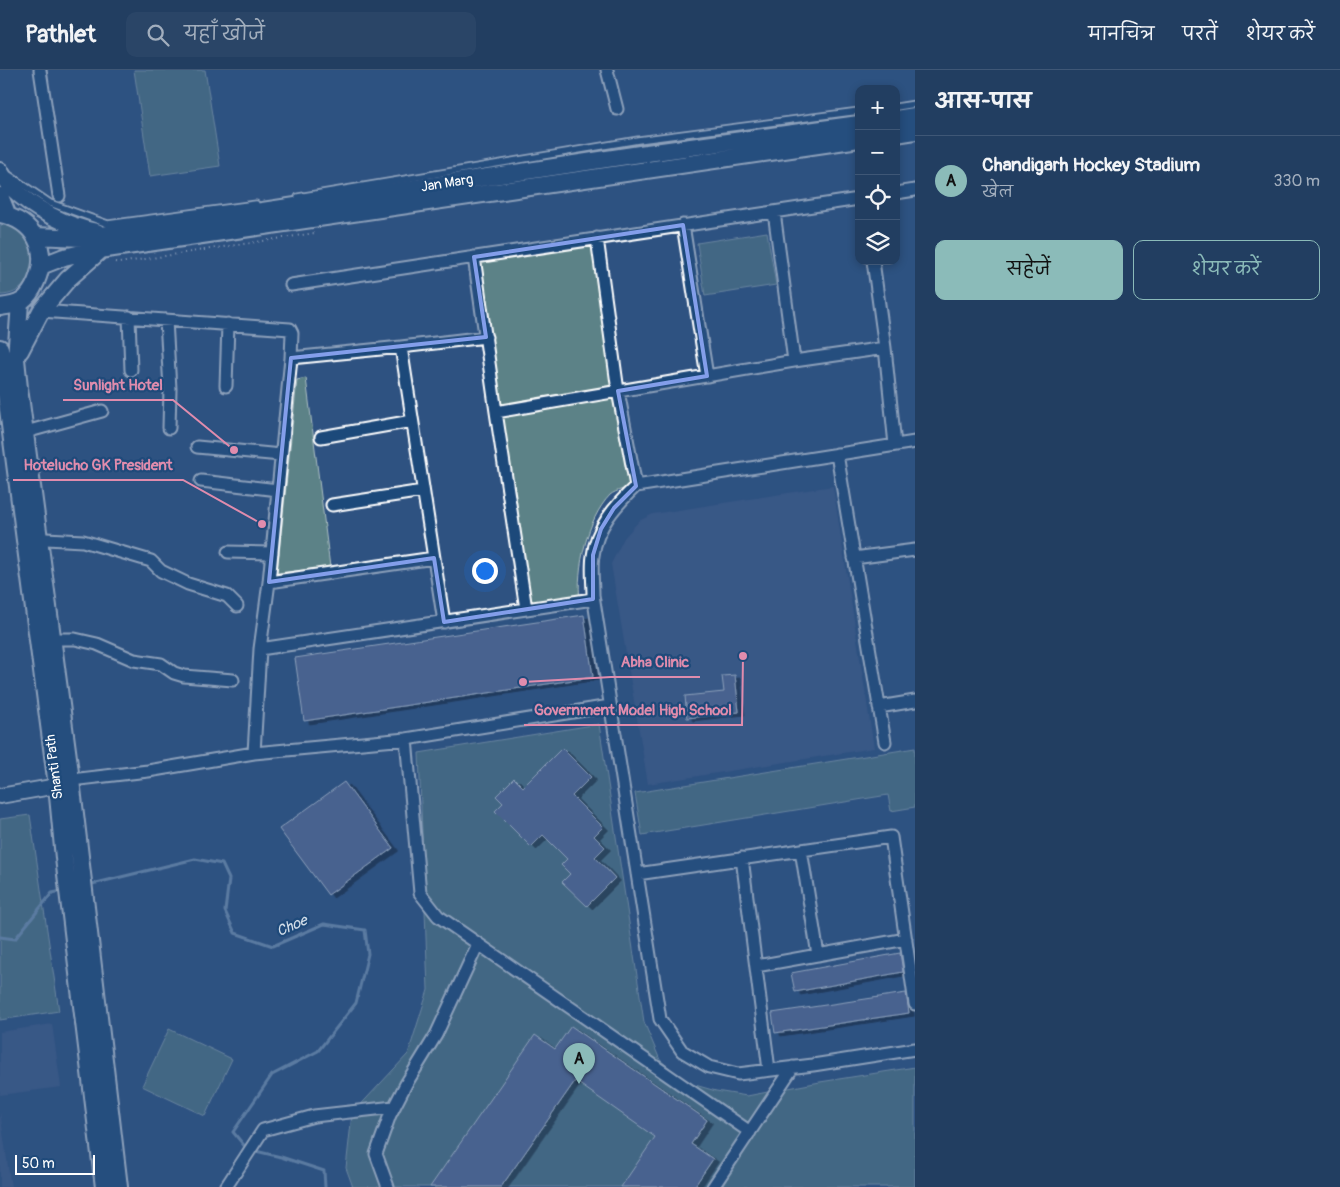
<!DOCTYPE html>
<html lang="hi">
<head>
<meta charset="utf-8">
<style>
	body { margin:0; font-family:Pangolin,"Playpen Sans Deva",sans-serif; background:#2a4567; color:#f1f3f6 }
	.controls { position:absolute; right:15px; top:15px; display:grid; overflow:hidden; border-radius:10px; box-shadow:0 2px 8px #0003 }
	.controls button { width:45px; height:45px; display:grid; place-items:center; padding:0; border:0; border-bottom:1px solid #3f5776; background:#223e61; color:#f1f3f6; font:25px sans-serif }
	.scale { position:absolute; left:15px; bottom:12px; width:80px; box-sizing:border-box; padding-left:5px; border:2px solid #fff; border-top:0; font-size:14px; line-height:18px; white-space:nowrap; color:#fff; -webkit-text-stroke:4px #1f4a7a; paint-order:stroke }
	.you { position:absolute; left:484px; top:500px; width:18px; height:18px; margin:-12px; border:4px solid #fff; border-radius:50%; background:#1a73e8; box-shadow:0 0 0 8px #1a73e833 }
	.badge { display:grid; place-items:center; width:32px; height:32px; border-radius:50%; background:#8bbbb9; color:#111; font-size:16px; font-weight:700 }
	.pin { position:absolute; translate:-50% -41px; filter:drop-shadow(0 1px 2px #0008) }
	.pin::after { content:''; position:absolute; top:26px; width:18px; height:15px; background:inherit; clip-path:polygon(0 0,100% 0,50% 100%) }
	.list { margin:0; padding:0; list-style:none }
	h2 { display:flex; justify-content:space-between; align-items:center; height:65px; margin:0; padding:0 20px; font-size:21px }
	h2 small { font-size:16px; font-weight:400; color:#a2aebd }
	.list li { display:grid; grid-template-columns:32px 1fr auto; gap:15px; align-items:center; box-sizing:border-box; height:90px; padding:0 20px; border-top:1px solid #3f5776 }
	.list b { display:block; font-size:19px; white-space:nowrap }
	.list p { margin:0; font-size:16px; white-space:nowrap; color:#a2aebd }
	.list em { font-size:16px; font-style:normal; color:#a2aebd }
	.actions { display:flex; gap:10px; padding:15px 20px }
	.actions a { flex:1; padding:11px 0; border:1px solid #8bbbb9; border-radius:10px; text-align:center; font-size:18px; color:#8bbbb9 }
	.actions .main { background:#8bbbb9; color:#111 }
	.icon { flex:none; width:28px; height:28px; fill:none; stroke:currentColor; stroke-width:2; stroke-linecap:round; stroke-linejoin:round }
	.map { position:relative; flex:none; width:915px; height:1117px; overflow:hidden }
	header { display:flex; align-items:center; gap:30px; box-sizing:border-box; height:70px; padding:0 25px; background:#223e61; border-bottom:1px solid #3f5776 }
	header strong { font-size:24px }
	nav { display:flex; gap:28px; margin-inline-start:auto; font-size:18px }
	.search { width:350px; height:45px; background:#2a4567; display:flex; align-items:center; gap:12px; box-sizing:border-box; padding:0 18px; border-radius:10px; color:#a2aebd; font-size:19px }
	main { display:flex }
	aside { flex:1; background:#223e61 }
	.map>svg:first-child { display:block }
	.built { fill:#445f8c }
	.green { fill:#5c8287; stroke:#aec0c3 }
	.lines { fill:none; stroke-linecap:round; stroke-linejoin:round }
	.stream { stroke:#92adc8; stroke-width:3 }
	.building { fill:#69749f; stroke:#fff; filter:url(#shadow) }
	.service-casing { stroke:#fff; stroke-width:9 }
	.minor-casing { stroke:#fff; stroke-width:15 }
	.tertiary-casing { stroke:#fff; stroke-width:18 }
	.secondary-casing { stroke:#fff; stroke-width:20 }
	.path { stroke:#fff; stroke-width:2; stroke-dasharray:1 4; stroke-linecap:butt }
	.service { stroke:#1f4a7a; stroke-width:5.5 }
	.minor { stroke:#1f4a7a; stroke-width:11 }
	.tertiary { stroke:#1f4a7a; stroke-width:14 }
	.secondary { stroke:#1f4a7a; stroke-width:16 }
	.marked { fill:none; stroke:#839eea; stroke-width:4; stroke-linejoin:round }
	.labels { text-anchor:middle; dominant-baseline:central; stroke-width:4.5; stroke-linejoin:round; paint-order:stroke }
	.street-label { font-size:14px; fill:#fff; stroke:#1f4a7a }
	.water-label { font-size:15px; font-style:italic; fill:#d2dde8; stroke:#1f4a7a }
	.leader { fill:none; stroke:#e08cad; stroke-width:2 }
	.callout-dot { fill:#e08cad; stroke:#1f4a7a; stroke-width:2 }
	.callout-label { font-size:15px; text-anchor:middle; font-weight:bold; fill:#e08cad; stroke:#1f4a7a; stroke-width:4.5; stroke-linejoin:round; paint-order:stroke }
</style>
</head>
<body>
<header>
<strong>Pathlet</strong>
<div class="search"><svg class="icon" aria-label="search" viewBox="0 0 24 24"><circle cx="10" cy="10" r="6"/><path d="M15 15l6 6"/></svg>यहाँ खोजें</div>
<nav><a>मानचित्र</a><a>परतें</a><a>शेयर करें</a></nav>
</header>
<main>
<div class="map">
<svg width="915" height="1117" viewBox="0 0 915 1117">
	<defs>
		<filter id="shadow"><feDropShadow dx="5.5" dy="3" stdDeviation="0" flood-color="#0009"/></filter>
	</defs>
	<rect width="100%" height="100%" fill="#2e5281"/>
	<filter id="ink" filterUnits="userSpaceOnUse"><feTurbulence type="fractalNoise" baseFrequency=".02" numOctaves="2"/><feDisplacementMap in="SourceGraphic" scale="10" xChannelSelector="R" yChannelSelector="G"/><feConvolveMatrix kernelMatrix="1 2 1 2 8 2 1 2 1" color-interpolation-filters="sRGB"/></filter>
	<g filter="url(#ink)">
		<path class="built" d="M833,416L874,678L648,714L611,494L624,468L639,451L653,444Z
			M52,954L61,1017L0,1025V962Z
			M0,1042L11,1117H0Z"/>
		<path class="green" d="M134,0H205L220,96L150,106Z
			M0,155C43,155 44,225 0,225Z
			M767,162L776,215L705,226L697,173Z
			M597,168L636,416C628,418 616,420 610,425C587,449 576,499 580,531L526,539L474,187Z
			M306,308L330,497L277,503L297,310Z
			M599,654L644,952L660,990L688,1013L716,1021L747,1026L820,1012L915,997V1117H353L346,1098L352,1044L408,984L428,920L419,683Z
			M915,678V737L891,741L888,725L642,765L635,723Z
			M30,745L59,941L0,950V749Z
			M169,959L232,989L205,1046L142,1016Z"/>
		<g class="lines">
			<path class="stream" d="M88,815L195,789L222,794L229,809L225,841L235,863L273,876L324,854L365,860L368,884L356,933L318,981L272,1005L233,1062L247,1079L281,1087L324,1101L325,1117
				M0,867L15,869L52,823L62,821"/>
		</g>
		<path class="building" d="M584,545L593,607L304,651L295,588Z
			M735,605L739,642L687,648L685,626L724,622L722,606Z
			M562,678L591,707L572,726L603,757L594,766L605,777L595,787L615,808L587,836L562,812L570,804L561,795L567,789L543,765L531,777L495,741L503,733L496,726L514,708L523,717Z
			M344,712L393,778L328,825L279,759Z
			M900,883L903,902L795,922L791,903Z
			M906,923L909,943L775,963L772,943Z
			M571,956L707,1050L691,1074L713,1089L694,1117H621L655,1067L575,1011L501,1117H430L535,965L555,979Z"/>
		<g class="lines">
			<defs>
				<path id="service" d="M896,37L915,34
					M9,105L50,133L108,154L256,134
					M298,127L638,70L859,41"/>
				<path id="minor" d="M40,0L59,126
					M607,0L617,39
					M896,123L915,120
					M774,142L794,291
					M683,155L707,306
					M597,168L618,321L636,416
					M474,187L496,342L526,539
					M873,191L885,278L895,375
					M291,215L859,129
					M41,241L290,259L292,263L291,288L269,512L260,579L254,683
					M129,247L131,300
					M166,250L170,319L169,358
					M401,277L444,552
					M291,288L401,277L486,267
					M226,316L228,254
					M496,342L794,291L885,278
					M33,360L102,341
					M321,367L412,351
					M915,372L636,416C616,435 596,457 593,486C591,498 593,513 593,525L660,949L682,981L709,997L738,1004L813,995L915,979
					M197,377L281,385
					M837,384L885,672
					M201,411L278,420
					M332,435L423,421
					M46,469L83,471L151,491L161,501L188,514L227,526L237,536
					M228,482L272,483
					M854,488L915,480
					M269,512L434,488
					M60,569H75L97,574L134,590L161,594L174,603L184,606L233,610
					M260,579L593,529
					M879,637L915,631
					M406,669L420,823L438,846L750,1062
					M71,710L148,701L254,683L406,669L610,636
					M801,780L818,885
					M742,788L769,1000
					M637,804L891,767L915,934
					M756,896L906,869
					M226,1117L263,1060L314,1046L394,1037
					M388,1117L376,1084L390,1045L406,1014L436,965L478,874
					M713,1117L793,997"/>
				<path id="tertiary" d="M0,726L57,716"/>
				<path id="secondary" d="M896,49L915,46
					M896,64L915,61
					M0,101C3,106 6,113 11,117C33,139 66,156 97,162
					M0,126L8,146
					M0,144C34,151 50,179 36,212C33,219 29,226 22,231C16,235 8,236 0,237
					M35,166L82,168L640,84L859,54
					M41,196L64,187L86,182L859,69
					M20,232L16,289L19,318L71,710L119,1117
					M0,278L57,716L64,788L104,1117
					M20,281L41,241L68,209L101,180"/>
			</defs>
			<use href="#service" class="service-casing"/>
			<use href="#minor" class="minor-casing"/>
			<use href="#tertiary" class="tertiary-casing"/>
			<use href="#secondary" class="secondary-casing"/>
			<path class="path" d="M115,192L119,193L315,163"/>
			<use href="#service" class="service"/>
			<use href="#minor" class="minor"/>
			<use href="#tertiary" class="tertiary"/>
			<use href="#secondary" class="secondary"/>
		</g>
	</g>
	<path d="M0 0H915V1117H0ZM683,155L707,306L618,321L636,416L614,438L601,459L593,485V529L444,552L434,488L269,512L291,288L486,267L474,187Z" fill="#2e5281" fill-opacity=".55" fill-rule="evenodd"/>
	<path class="marked" d="M683,155L707,306L618,321L636,416L614,438L601,459L593,485V529L444,552L434,488L269,512L291,288L486,267L474,187Z"/>
	<g class="labels">
		<g class="street-label">
			<text transform="translate(447 113) rotate(-9)">Jan Marg</text>
			<text transform="translate(54 697) rotate(-97)">Shanti Path</text>
		</g>
		<g class="water-label">
			<text transform="translate(292 856) rotate(-24)">Choe</text>
		</g>
	</g>
	<path class="leader" d="M234 380L173 330H63M262 454L183 410H13M523 612L611 607H700M743 586L742 655H524"/>
	<g class="callout-dot">
		<circle cx="234" cy="380" r="5"/>
		<circle cx="262" cy="454" r="5"/>
		<circle cx="523" cy="612" r="5"/>
		<circle cx="743" cy="586" r="5"/>
	</g>
	<g class="callout-label">
		<text x="118" y="320">Sunlight Hotel</text>
		<text x="98" y="400">Hotelucho GK President</text>
		<text x="655" y="597">Abha Clinic</text>
		<text x="633" y="645">Government Model High School</text>
	</g>
</svg>
<div class="controls">
<button>+</button>
<button>−</button>
<button><svg class="icon" aria-label="locate" viewBox="0 0 24 24"><circle cx="12" cy="12" r="6"/><path d="M12 2v4M12 18v4M2 12h4M18 12h4"/></svg></button>
<button><svg class="icon" aria-label="layers" viewBox="0 0 24 24"><path d="M12 4l9 5-9 5-9-5zM3 14l9 5 9-5"/></svg></button>
</div>
<div class="scale">50 m</div>
<div class="you"></div>
<div class="pin badge" style="left:579px;top:1014px">A</div>
</div>
<aside>
<h2>आस-पास<small></small></h2>
<ul class="list">
<li><span class="badge">A</span><div><b>Chandigarh Hockey Stadium</b><p>खेल</p></div><em>330 m</em></li>
</ul>
<div class="actions"><a class="main">सहेजें</a><a>शेयर करें</a></div>
</aside>
</main>
</body>
</html>
